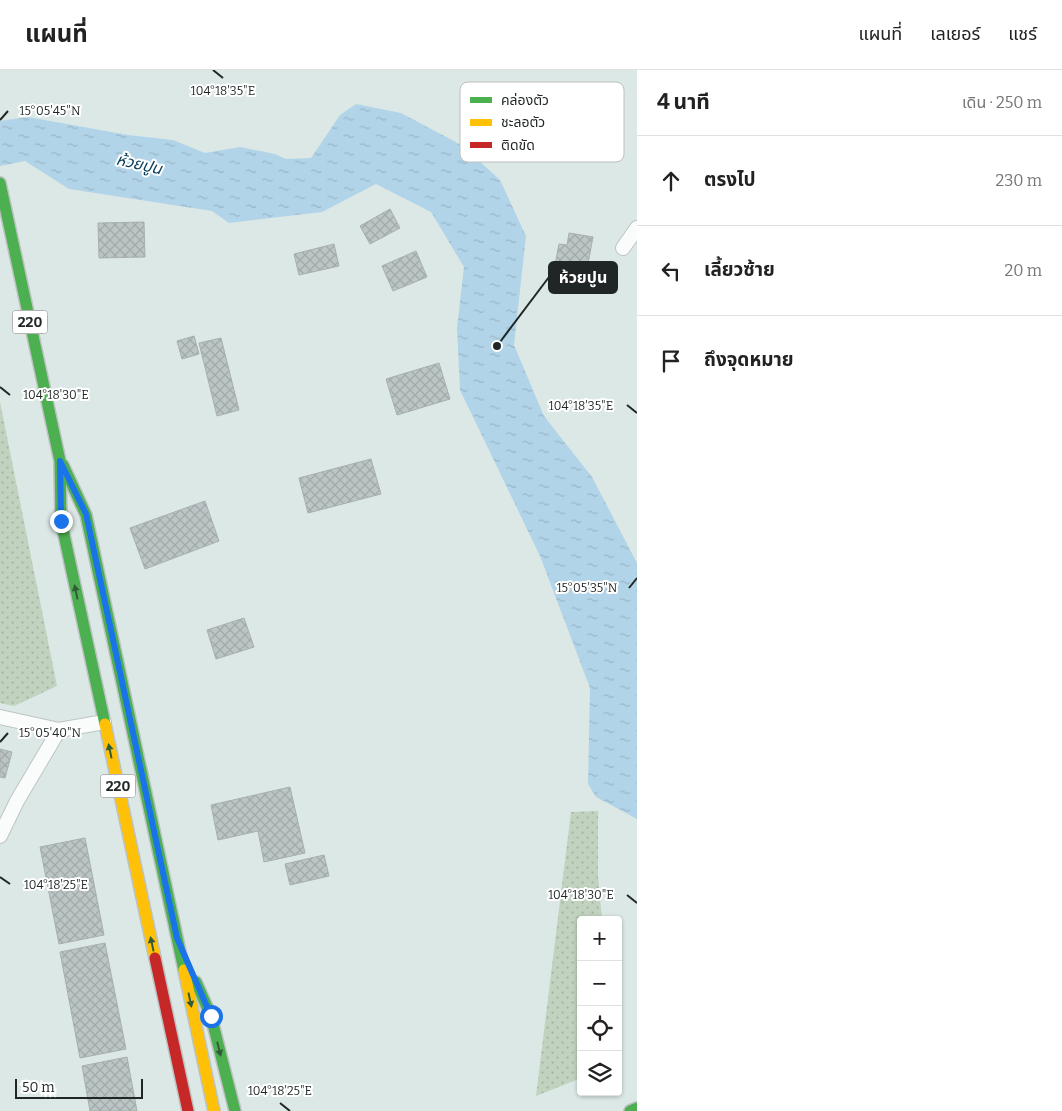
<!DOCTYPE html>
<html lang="th">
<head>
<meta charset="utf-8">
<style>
	body { margin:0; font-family:Bitter,"Noto Sans Thai",serif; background:#f6f6f6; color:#222 }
	.controls { position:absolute; right:15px; bottom:15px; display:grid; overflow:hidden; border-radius:5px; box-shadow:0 1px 4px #0004 }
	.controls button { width:45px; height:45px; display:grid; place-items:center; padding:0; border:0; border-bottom:1px solid #e0e0e0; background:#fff; color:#222; font:25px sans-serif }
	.scale { position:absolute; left:15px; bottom:12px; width:128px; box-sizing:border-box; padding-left:5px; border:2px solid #1f2625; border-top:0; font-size:14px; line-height:18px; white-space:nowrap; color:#1f2625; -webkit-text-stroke:4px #fff; paint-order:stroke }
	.stop { position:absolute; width:15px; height:15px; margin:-11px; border:4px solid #1a73e8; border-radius:50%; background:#fff }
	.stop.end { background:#1a73e8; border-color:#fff; box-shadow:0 1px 5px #0008 }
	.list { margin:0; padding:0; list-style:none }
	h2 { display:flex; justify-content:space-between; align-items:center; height:65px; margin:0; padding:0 20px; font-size:21px }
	h2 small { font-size:16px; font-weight:400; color:#767676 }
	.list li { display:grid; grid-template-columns:32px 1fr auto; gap:15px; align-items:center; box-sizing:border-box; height:90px; padding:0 20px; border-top:1px solid #e0e0e0 }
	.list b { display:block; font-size:19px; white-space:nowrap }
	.list em { font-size:16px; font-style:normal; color:#767676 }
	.icon { flex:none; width:28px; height:28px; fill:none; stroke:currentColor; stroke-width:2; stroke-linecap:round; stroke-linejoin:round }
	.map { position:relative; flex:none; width:637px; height:1041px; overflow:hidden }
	header { display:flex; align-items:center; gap:30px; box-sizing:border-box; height:70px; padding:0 25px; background:#fff; border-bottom:1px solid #e0e0e0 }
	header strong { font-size:24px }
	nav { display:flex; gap:28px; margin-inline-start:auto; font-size:18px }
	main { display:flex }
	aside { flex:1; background:#fff }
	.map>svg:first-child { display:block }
	.grass { fill:url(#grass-dots) }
	.water { fill:url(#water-ripples) }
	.building { fill:url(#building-cross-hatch); stroke:#a7afaf }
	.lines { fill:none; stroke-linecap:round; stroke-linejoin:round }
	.street-casing { stroke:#bdc5c4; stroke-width:16 }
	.fast-casing { stroke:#bdc3c2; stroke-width:14 }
	.slow-casing { stroke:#bdc3c2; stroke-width:14 }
	.jam-casing { stroke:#bdc3c2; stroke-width:14 }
	.street { stroke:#fafcfb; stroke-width:14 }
	.fast { stroke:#4caf50; stroke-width:11 }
	.slow { stroke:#ffc107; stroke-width:11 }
	.jam { stroke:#c62828; stroke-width:11 }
	.oneway { fill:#315d36 }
	.route { stroke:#1a73e8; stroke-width:6 }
	.ticks { fill:none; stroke:#1f2625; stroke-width:2 }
	.labels { text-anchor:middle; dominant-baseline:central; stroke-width:4; stroke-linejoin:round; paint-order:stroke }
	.shield { fill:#fff; stroke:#626766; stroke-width:1 }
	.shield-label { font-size:14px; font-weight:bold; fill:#1f2625 }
	.water-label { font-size:16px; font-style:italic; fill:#033c59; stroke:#fff }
	.key { fill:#fff; stroke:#bcbebe; stroke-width:1 }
	.key-label { font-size:14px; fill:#1f2625 }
	.ticks-label { font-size:12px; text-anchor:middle; fill:#1f2625; stroke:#fff; stroke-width:4; stroke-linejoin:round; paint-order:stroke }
	.leader { fill:none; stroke:#1f2625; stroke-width:2 }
	.callout-dot { fill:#1f2625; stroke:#fff; stroke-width:2 }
	.callout { fill:#1f2625; stroke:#1f2625; stroke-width:2 }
	.callout-label { font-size:16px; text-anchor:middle; font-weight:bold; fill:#fff }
</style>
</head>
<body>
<header>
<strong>แผนที่</strong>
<nav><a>แผนที่</a><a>เลเยอร์</a><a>แชร์</a></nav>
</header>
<main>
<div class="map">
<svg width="637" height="1041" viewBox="0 0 637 1041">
	<defs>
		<pattern id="grass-dots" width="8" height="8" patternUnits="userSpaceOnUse" patternTransform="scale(1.25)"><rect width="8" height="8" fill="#c1d2be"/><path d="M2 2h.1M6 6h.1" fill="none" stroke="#a5b4a3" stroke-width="1.8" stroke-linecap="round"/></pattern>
		<pattern id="water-ripples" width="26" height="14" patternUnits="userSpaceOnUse" patternTransform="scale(1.25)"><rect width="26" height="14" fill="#b2d4e8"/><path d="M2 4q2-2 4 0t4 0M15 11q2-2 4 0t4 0" fill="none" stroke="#99b6c7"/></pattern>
		<pattern id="building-cross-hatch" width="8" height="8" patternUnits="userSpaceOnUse" patternTransform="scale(1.25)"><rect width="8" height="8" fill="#bcc5c5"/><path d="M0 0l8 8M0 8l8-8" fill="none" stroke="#a1a9a9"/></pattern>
	</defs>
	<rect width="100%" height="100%" fill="#dce8e6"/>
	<path class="grass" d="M0,332L57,616L14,636L0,633Z
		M598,741V806L602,850H581V1008L536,1026L571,742Z"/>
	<path class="water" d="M356,34L401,43L463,76L500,110L526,166L514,275L544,346L592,407L637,493V749L596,727L588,714L590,618L540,486L460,320L457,258L464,197L431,142L376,114L322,142L229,153L212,141L69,119L25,91L0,96V51L28,47L128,65L173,70L205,83L240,77L275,84L286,89L311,88L340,45Z"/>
	<path class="building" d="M390,139L400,158L370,174L360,156Z
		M144,152L145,187L99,188L98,153Z
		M569,163L593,167L585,210L553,205L559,174L567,175Z
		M334,174L339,196L299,205L294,184Z
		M416,181L427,207L393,221L382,196Z
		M194,266L199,284L182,289L177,271Z
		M221,268L239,340L217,346L199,273Z
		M439,293L450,329L397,345L386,309Z
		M371,389L381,424L308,443L299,408Z
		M205,431L219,471L145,499L130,458Z
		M244,548L254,577L216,589L207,560Z
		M0,679L12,682L5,708L0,707Z
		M290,717L305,783L264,792L258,761L218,770L211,735Z
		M85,768L104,865L59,874L40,777Z
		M324,785L329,806L290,815L285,794Z
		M105,873L126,979L80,988L60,882Z
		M127,987L137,1041H90L82,996Z"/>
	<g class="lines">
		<defs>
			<path id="street" d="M623,178L637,158
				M0,647L59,660L104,652
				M0,766L17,731L59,660"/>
			<path id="fast" d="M0,113L60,391L61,451L105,654
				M63,395L86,445L184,900
				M196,912L211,946L235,1041
				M630,1041L637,1038"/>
			<path id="slow" d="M105,654L155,888
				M184,900L214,1041"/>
			<path id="jam" d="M155,888L188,1041"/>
		</defs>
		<use href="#street" class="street-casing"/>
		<use href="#fast" class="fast-casing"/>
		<use href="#slow" class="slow-casing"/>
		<use href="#jam" class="jam-casing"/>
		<use href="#street" class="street"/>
		<use href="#fast" class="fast"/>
		<use href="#slow" class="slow"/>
		<use href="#jam" class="jam"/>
	</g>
	<defs><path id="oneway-solid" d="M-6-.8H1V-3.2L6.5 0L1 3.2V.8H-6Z" transform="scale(1.25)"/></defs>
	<g class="oneway">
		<use href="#oneway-solid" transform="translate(76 522) rotate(-102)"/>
		<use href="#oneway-solid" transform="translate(110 681) rotate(-102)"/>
		<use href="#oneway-solid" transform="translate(152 874) rotate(-102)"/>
		<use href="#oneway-solid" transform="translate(190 930) rotate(78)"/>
		<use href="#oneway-solid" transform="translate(219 979) rotate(76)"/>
	</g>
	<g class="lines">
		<path class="route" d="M61,451L60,391L86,444L177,868L211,946"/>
	</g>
	<path class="ticks" d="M213,0L223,8M0,50L8,41M0,317L10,325M627,335L637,343M629,518L637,508M0,672L8,663M0,807L10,814M627,825L637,833M280,1033L290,1041"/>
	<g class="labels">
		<g class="shield">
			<rect x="12.5" y="240.5" width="35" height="23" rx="4"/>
			<rect x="100.5" y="704.5" width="35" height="23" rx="4"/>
		</g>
		<g class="shield-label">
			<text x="30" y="252">220</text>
			<text x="118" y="716">220</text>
		</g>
		<g class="water-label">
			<text transform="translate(139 94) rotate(13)">ห้วยปูน</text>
		</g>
	</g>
	<rect x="460" y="12" width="164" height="80" rx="8" class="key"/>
	<rect x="470" y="27" width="22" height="6" fill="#4caf50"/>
	<rect x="470" y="49" width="22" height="7" fill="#ffc107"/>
	<rect x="470" y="72" width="22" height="6" fill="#c62828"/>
	<g class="key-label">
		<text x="501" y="35">คล่องตัว</text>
		<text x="501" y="57">ชะลอตัว</text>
		<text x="501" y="80">ติดขัด</text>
	</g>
	<g class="ticks-label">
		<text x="223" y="25">104°18'35"E</text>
		<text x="50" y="45">15°05'45"N</text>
		<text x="56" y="329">104°18'30"E</text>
		<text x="581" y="340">104°18'35"E</text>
		<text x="587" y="522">15°05'35"N</text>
		<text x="50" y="667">15°05'40"N</text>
		<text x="56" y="819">104°18'25"E</text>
		<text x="581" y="829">104°18'30"E</text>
		<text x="280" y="1025">104°18'25"E</text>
	</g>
	<path class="leader" d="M497 276L549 207"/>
	<circle class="callout-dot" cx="497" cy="276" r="5"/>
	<rect class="callout" x="549" y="192" width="68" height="31" rx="5"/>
	<g class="callout-label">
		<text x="583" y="213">ห้วยปูน</text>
	</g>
</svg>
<div class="controls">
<button>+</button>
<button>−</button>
<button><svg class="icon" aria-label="locate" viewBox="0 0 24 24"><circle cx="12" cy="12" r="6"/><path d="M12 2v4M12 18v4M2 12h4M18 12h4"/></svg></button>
<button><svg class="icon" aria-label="layers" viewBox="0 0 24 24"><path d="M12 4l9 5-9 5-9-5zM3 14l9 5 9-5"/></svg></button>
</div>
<div class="scale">50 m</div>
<div class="stop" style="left:211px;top:946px"></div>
<div class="stop end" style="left:61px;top:451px"></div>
</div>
<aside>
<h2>4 นาที<small>เดิน · 250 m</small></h2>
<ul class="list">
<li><svg class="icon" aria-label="ahead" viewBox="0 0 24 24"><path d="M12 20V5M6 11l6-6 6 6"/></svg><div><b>ตรงไป</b></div><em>230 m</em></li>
<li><svg class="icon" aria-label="left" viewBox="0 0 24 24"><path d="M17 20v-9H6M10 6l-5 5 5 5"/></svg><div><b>เลี้ยวซ้าย</b></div><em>20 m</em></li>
<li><svg class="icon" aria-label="arrive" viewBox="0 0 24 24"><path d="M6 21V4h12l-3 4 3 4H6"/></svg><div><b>ถึงจุดหมาย</b></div></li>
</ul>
</aside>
</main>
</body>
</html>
